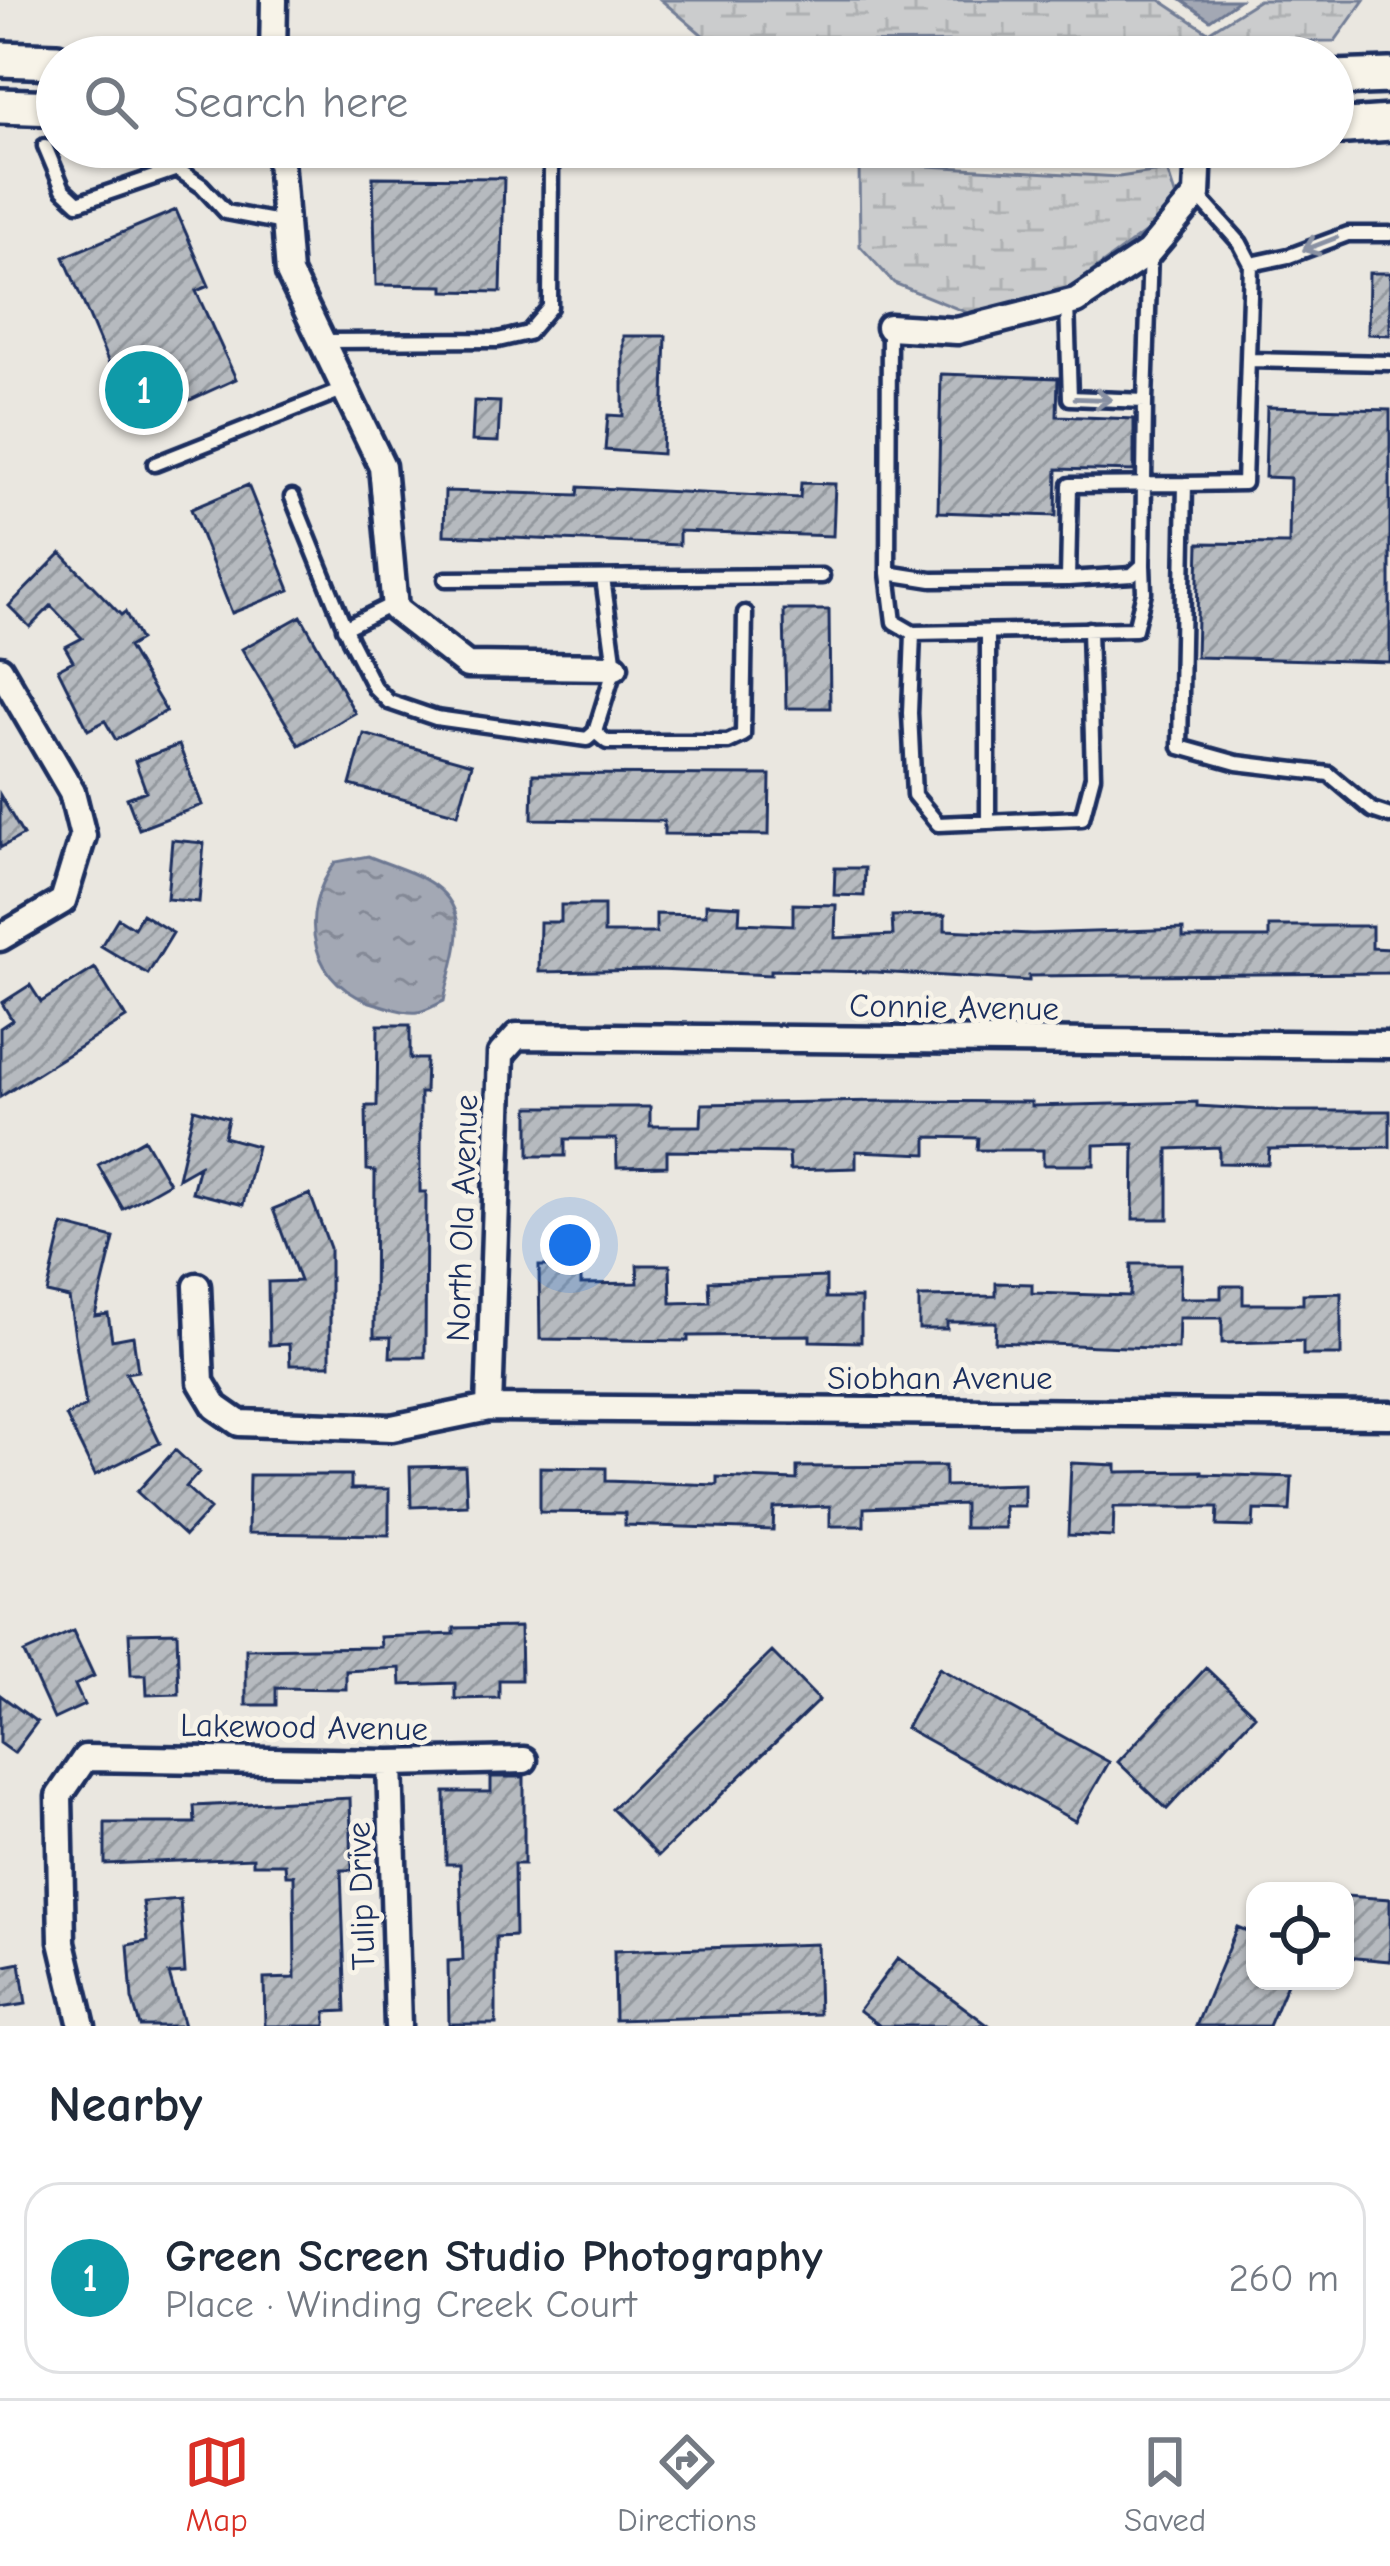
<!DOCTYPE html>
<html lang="en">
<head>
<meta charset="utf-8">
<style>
	body { margin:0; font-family:"Comic Neue",sans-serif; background:#f6f6f7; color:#1f2937 }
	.controls { position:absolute; right:36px; bottom:36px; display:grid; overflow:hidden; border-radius:24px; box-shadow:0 3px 9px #0004 }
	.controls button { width:108px; height:108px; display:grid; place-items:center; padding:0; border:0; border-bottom:3px solid #e0e1e3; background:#fff; color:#1f2937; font:60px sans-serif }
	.you { position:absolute; left:570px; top:1245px; width:42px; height:42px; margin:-30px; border:9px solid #fff; border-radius:50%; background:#1a73e8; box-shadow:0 0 0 18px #1a73e833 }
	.badge { display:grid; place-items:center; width:78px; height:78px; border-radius:50%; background:#d93025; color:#fff; font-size:39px; font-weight:700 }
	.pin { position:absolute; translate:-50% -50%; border:6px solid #fff; box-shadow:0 3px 12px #0006 }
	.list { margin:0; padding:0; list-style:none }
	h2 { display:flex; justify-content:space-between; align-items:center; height:156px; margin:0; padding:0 48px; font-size:51px }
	h2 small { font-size:39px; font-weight:400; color:#747a83 }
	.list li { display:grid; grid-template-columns:78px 1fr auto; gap:36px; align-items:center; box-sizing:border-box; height:192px; margin:0 24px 24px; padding:0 24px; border:3px solid #e0e1e3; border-radius:36px }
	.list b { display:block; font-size:45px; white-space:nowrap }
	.list p { margin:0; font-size:39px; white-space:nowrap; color:#747a83 }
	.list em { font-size:39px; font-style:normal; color:#747a83 }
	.icon { flex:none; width:66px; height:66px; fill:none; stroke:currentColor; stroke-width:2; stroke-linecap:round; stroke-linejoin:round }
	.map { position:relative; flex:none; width:1390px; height:2026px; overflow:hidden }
	.search { position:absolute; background:#fff; box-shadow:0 3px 9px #0004; left:36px; right:36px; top:36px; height:132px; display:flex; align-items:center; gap:30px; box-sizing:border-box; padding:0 42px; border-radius:66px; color:#747a83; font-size:45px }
	.sheet { height:372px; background:#fff }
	nav { display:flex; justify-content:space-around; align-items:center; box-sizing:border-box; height:168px; border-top:3px solid #e0e1e3; background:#fff; font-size:33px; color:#747a83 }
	nav a { display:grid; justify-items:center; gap:6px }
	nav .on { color:#d93025 }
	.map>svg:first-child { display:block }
	.wetland { fill:url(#wetland-marsh); stroke:#737e96; stroke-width:3 }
	.water { fill:url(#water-ripples); stroke:#6d7892; stroke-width:3 }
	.building { fill:url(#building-hatch); stroke:#1b2f5e; stroke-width:3 }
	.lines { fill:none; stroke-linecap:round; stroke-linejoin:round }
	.service-casing { stroke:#1b2f5e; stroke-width:21 }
	.minor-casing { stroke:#1b2f5e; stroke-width:33 }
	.secondary-casing { stroke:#1b2f5e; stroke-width:42 }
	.service { stroke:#f7f3e8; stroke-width:12 }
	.minor { stroke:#f7f3e8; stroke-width:24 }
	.secondary { stroke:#f7f3e8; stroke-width:33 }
	.oneway { stroke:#8991a3 }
	.labels { text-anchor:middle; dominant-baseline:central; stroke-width:10; stroke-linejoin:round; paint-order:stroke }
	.street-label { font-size:33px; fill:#1b2f5e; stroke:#f7f3e8 }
</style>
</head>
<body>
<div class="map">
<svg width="1390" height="2026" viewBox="0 0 1390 2026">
	<defs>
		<pattern id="wetland-marsh" width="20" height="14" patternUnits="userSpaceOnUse" patternTransform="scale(3)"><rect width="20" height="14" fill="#cbcccd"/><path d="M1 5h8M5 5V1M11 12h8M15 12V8" fill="none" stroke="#aeb0b2"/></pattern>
		<pattern id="water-ripples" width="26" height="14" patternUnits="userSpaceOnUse" patternTransform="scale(3)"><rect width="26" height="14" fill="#a3a8b4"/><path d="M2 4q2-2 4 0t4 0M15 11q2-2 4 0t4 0" fill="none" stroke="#848996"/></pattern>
		<pattern id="building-hatch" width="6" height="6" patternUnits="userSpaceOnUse" patternTransform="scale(3)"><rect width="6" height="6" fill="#b6babf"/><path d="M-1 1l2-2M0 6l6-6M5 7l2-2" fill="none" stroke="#93989e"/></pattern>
	</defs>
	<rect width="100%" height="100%" fill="#eae7e0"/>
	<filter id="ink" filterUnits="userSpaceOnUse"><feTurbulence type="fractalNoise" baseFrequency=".00833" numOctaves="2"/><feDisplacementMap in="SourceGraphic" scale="24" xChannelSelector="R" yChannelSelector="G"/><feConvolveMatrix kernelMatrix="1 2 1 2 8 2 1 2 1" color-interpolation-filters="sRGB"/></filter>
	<g filter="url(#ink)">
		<path class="wetland" d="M661,0H1160L1208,32L1259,0H1364L1335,41L712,43Z
			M859,162L1119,177L1167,170L1176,198L1150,229L1071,287L970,314L894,283L860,246Z"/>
		<path class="water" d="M1181,0H1239L1210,20Z
			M368,856C403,871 455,880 458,927C459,949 448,978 444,1001C437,1004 426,1011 418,1012C407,1014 391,1008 380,1005C310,988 295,915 336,862Z"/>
		<path class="building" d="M373,177L504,178L501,292L444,291V286L376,285Z
			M176,210L209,286L196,291L236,379L135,425L64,257Z
			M1369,273H1390V335L1368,334Z
			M623,336H666L662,454L605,450L608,415L623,416Z
			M941,374L1058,378L1057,416L1134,419V471L1057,469L1056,516L938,512Z
			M474,401L500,402L498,442L472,441Z
			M1267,407L1390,410V662L1196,657L1199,543L1289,544L1290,478L1265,477Z
			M801,483L835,484L833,536L679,531V545L444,535L445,491L578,495L579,487L800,498Z
			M248,485L290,590L232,613L191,509Z
			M61,553L121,615L125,612L140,640L128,647L166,711L116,740L105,721L88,730L58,669L73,661L65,647L82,638L51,606L30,627L9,606Z
			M784,610H829L830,708H786Z
			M301,616L355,713L299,745L242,649Z
			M364,734L472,764L458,814L350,785Z
			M179,745L202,805L139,829L127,798L146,791L135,761Z
			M533,774L770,775L769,835L664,834V821L532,819Z
			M0,795L23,835L0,848Z
			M172,840L204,843L199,902L167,899Z
			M835,868H865L864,896L834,895Z
			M706,904L740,906L739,923L793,925V904L836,905L835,938L893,935L892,916L945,915V930L1032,934L1183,929V938H1269V926H1372V948L1390,949V973L1029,976V981L876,972L771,970V975L658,970L539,972L540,922H561V905H604V933H656V914L706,915Z
			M142,914L173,933L148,974L101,946L118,918L134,928Z
			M95,968L126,1018L0,1097V1028L12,1020L2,1003L30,985L41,1002Z
			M378,1025H410V1059H426L425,1093H420V1192H426L425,1357H390L391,1337H374L375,1171L367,1170L366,1106H377Z
			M883,1101L1031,1102V1106L1197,1102V1106L1287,1111H1390V1147L1269,1149L1268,1164L1219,1163V1147L1168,1149V1219H1133L1134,1144L1094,1145V1165H1043V1150H977L978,1138L927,1137V1154L856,1151V1168L790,1170L789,1153L667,1151V1166L617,1167L616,1139H565V1156H529V1107H650V1126H701L702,1104Z
			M194,1109L228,1118L224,1137L257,1146L243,1205L192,1192L199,1166L178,1178Z
			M144,1139L169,1183L123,1209L98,1165Z
			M310,1194L330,1248V1365H290L289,1344L269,1345L268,1282L300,1281L273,1209Z
			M63,1225L114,1238L95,1316L108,1314L112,1340L133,1336L138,1371L126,1373L160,1443L95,1475L66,1416L86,1406L69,1298L47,1293Z
			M1131,1264H1181L1180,1298H1221V1286H1243V1304H1303V1294L1341,1293V1355H1303V1341L1222,1343V1318H1179L1178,1349L995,1342L996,1322H947V1329H919V1297L996,1296V1283L1032,1284V1293L1130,1296Z
			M637,1265H670L671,1303L710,1302L709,1281L826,1277V1298H861V1342L810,1341V1335L688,1336V1341L540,1339L539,1266H581V1284L638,1283Z
			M175,1450L199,1472L186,1487L210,1509L185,1536L137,1492Z
			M1071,1463L1116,1465V1472L1202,1471V1474L1292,1477L1290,1511L1254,1510L1253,1527L1217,1526L1218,1507H1114L1113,1537L1068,1535Z
			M465,1466L467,1505L411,1507L410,1467Z
			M945,1466V1486L1024,1484V1506H1004L1005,1528H964V1504L864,1508V1526H830V1506L774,1508L773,1530L625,1525V1513L540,1512V1467L606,1468V1481L717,1485V1477L797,1480V1467Z
			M249,1475H351V1489H389V1535L248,1533Z
			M520,1627L521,1680H499V1698L455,1699V1683L401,1685L400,1668L346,1671V1689L276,1688V1705H246V1649L381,1647L380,1637L454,1634V1628Z
			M73,1631L94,1676L75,1685L84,1705L54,1719L24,1653Z
			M177,1632L179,1694L147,1695L146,1675H131L129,1633Z
			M772,1652L819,1700L658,1856L612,1809Z
			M939,1668L1109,1762L1075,1821L906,1728Z
			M1206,1668L1255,1715L1167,1809L1118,1762Z
			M0,1695L37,1722L14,1753L0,1743Z
			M491,1777H524V1864H514L515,1936L496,1937V2024H449L448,1961L463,1960L460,1864H446L445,1792H491Z
			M350,1798L352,1870H341L346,2011L326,2012V2026H265L264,1979L295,1978L294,1875H286L285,1864H253V1858L105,1864V1823H195L194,1806Z
			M1345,1896L1390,1899V1961L1345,1957Z
			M180,1899L185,1973L169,1974L184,2026H140L132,1999L128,1945L148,1941L143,1902Z
			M1237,1927L1255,1934V1981H1288L1269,2026H1196Z
			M817,1944L819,2014L615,2020L614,1951Z
			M898,1958L989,2026H880L859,2010Z
			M20,1963L26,2004L0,2008V1967Z"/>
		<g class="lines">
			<defs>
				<path id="service" d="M45,146L63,189L78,203L177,169L202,186L226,212L284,223
					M1198,196L1240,243L1251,264L1244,483L1185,484L1180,747L1237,763L1329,774L1372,810L1390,816
					M1251,264L1289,256L1348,234H1390
					M1067,304L1070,398L1145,401L1143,565L1132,575L1068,579L1070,485L1185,484
					M889,327L888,573L932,580L1068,579
					M324,341L498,340L528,333L550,307L551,168
					M1248,360L1390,363
					M1145,401L1150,252
					M155,464L345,389
					M292,497L350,640L374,687L389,702L436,718L587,739L595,732L615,667L603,578
					M888,573L894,622L913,633L1135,629L1144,592L1143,565
					M446,579L822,576
					M344,628L393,604
					M913,633L910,713L914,795L938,824L1082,818L1093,776L1089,629
					M595,732L607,742H728L743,735L745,613
					M988,822V632"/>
				<path id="minor" d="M273,57L274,0
					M279,147L289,273L382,466L395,609L467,665L615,667
					M889,327L957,331L1076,301L1148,253L1197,195L1199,147
					M0,669L72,792L83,836L63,901L0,938
					M197,1286L201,1382L216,1407L239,1423L392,1428L489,1408L1390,1415
					M489,1408L501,1054L517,1036L1390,1045
					M390,1763L398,2026
					M82,2026L62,1942L59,1796L85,1758L390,1763L524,1760"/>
				<path id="secondary" d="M0,59L57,61
					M1333,78L1390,76
					M0,106L57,108
					M1333,127L1390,123"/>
			</defs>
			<use href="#service" class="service-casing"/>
			<use href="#minor" class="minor-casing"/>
			<use href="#secondary" class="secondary-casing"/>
			<use href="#service" class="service"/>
			<use href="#minor" class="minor"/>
			<use href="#secondary" class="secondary"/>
		</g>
		<defs><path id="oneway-shaft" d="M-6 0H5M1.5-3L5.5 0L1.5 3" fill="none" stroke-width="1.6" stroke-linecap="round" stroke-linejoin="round" transform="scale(3)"/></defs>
		<g class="oneway">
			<use href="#oneway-shaft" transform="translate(1320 244) rotate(159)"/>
			<use href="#oneway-shaft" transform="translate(1093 399) rotate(2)"/>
		</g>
	</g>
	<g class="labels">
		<g class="street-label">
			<text transform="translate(954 1007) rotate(1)">Connie Avenue</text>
			<text transform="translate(462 1218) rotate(-88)">North Ola Avenue</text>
			<text x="940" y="1378">Siobhan Avenue</text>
			<text transform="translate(304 1727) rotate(1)">Lakewood Avenue</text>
			<text transform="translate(361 1896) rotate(-92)">Tulip Drive</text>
		</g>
	</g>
</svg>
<div class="controls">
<button><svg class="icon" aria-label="locate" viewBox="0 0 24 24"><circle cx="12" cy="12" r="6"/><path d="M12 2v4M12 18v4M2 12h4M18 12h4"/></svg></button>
</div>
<div class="you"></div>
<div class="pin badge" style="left:144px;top:390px;background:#0f9aa8">1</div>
<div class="search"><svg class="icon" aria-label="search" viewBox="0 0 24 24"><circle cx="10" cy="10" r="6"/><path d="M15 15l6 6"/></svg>Search here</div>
</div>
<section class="sheet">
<h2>Nearby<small></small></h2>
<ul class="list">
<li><span class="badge" style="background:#0f9aa8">1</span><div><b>Green Screen Studio Photography</b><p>Place · Winding Creek Court</p></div><em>260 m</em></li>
</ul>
</section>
<nav>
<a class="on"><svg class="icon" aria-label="map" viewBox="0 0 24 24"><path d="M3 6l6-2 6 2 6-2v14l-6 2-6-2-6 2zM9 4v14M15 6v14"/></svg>Map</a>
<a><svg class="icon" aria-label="directions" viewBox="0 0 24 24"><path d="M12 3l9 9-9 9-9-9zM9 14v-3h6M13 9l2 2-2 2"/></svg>Directions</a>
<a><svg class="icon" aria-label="saved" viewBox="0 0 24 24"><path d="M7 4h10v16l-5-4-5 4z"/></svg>Saved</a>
</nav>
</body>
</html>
